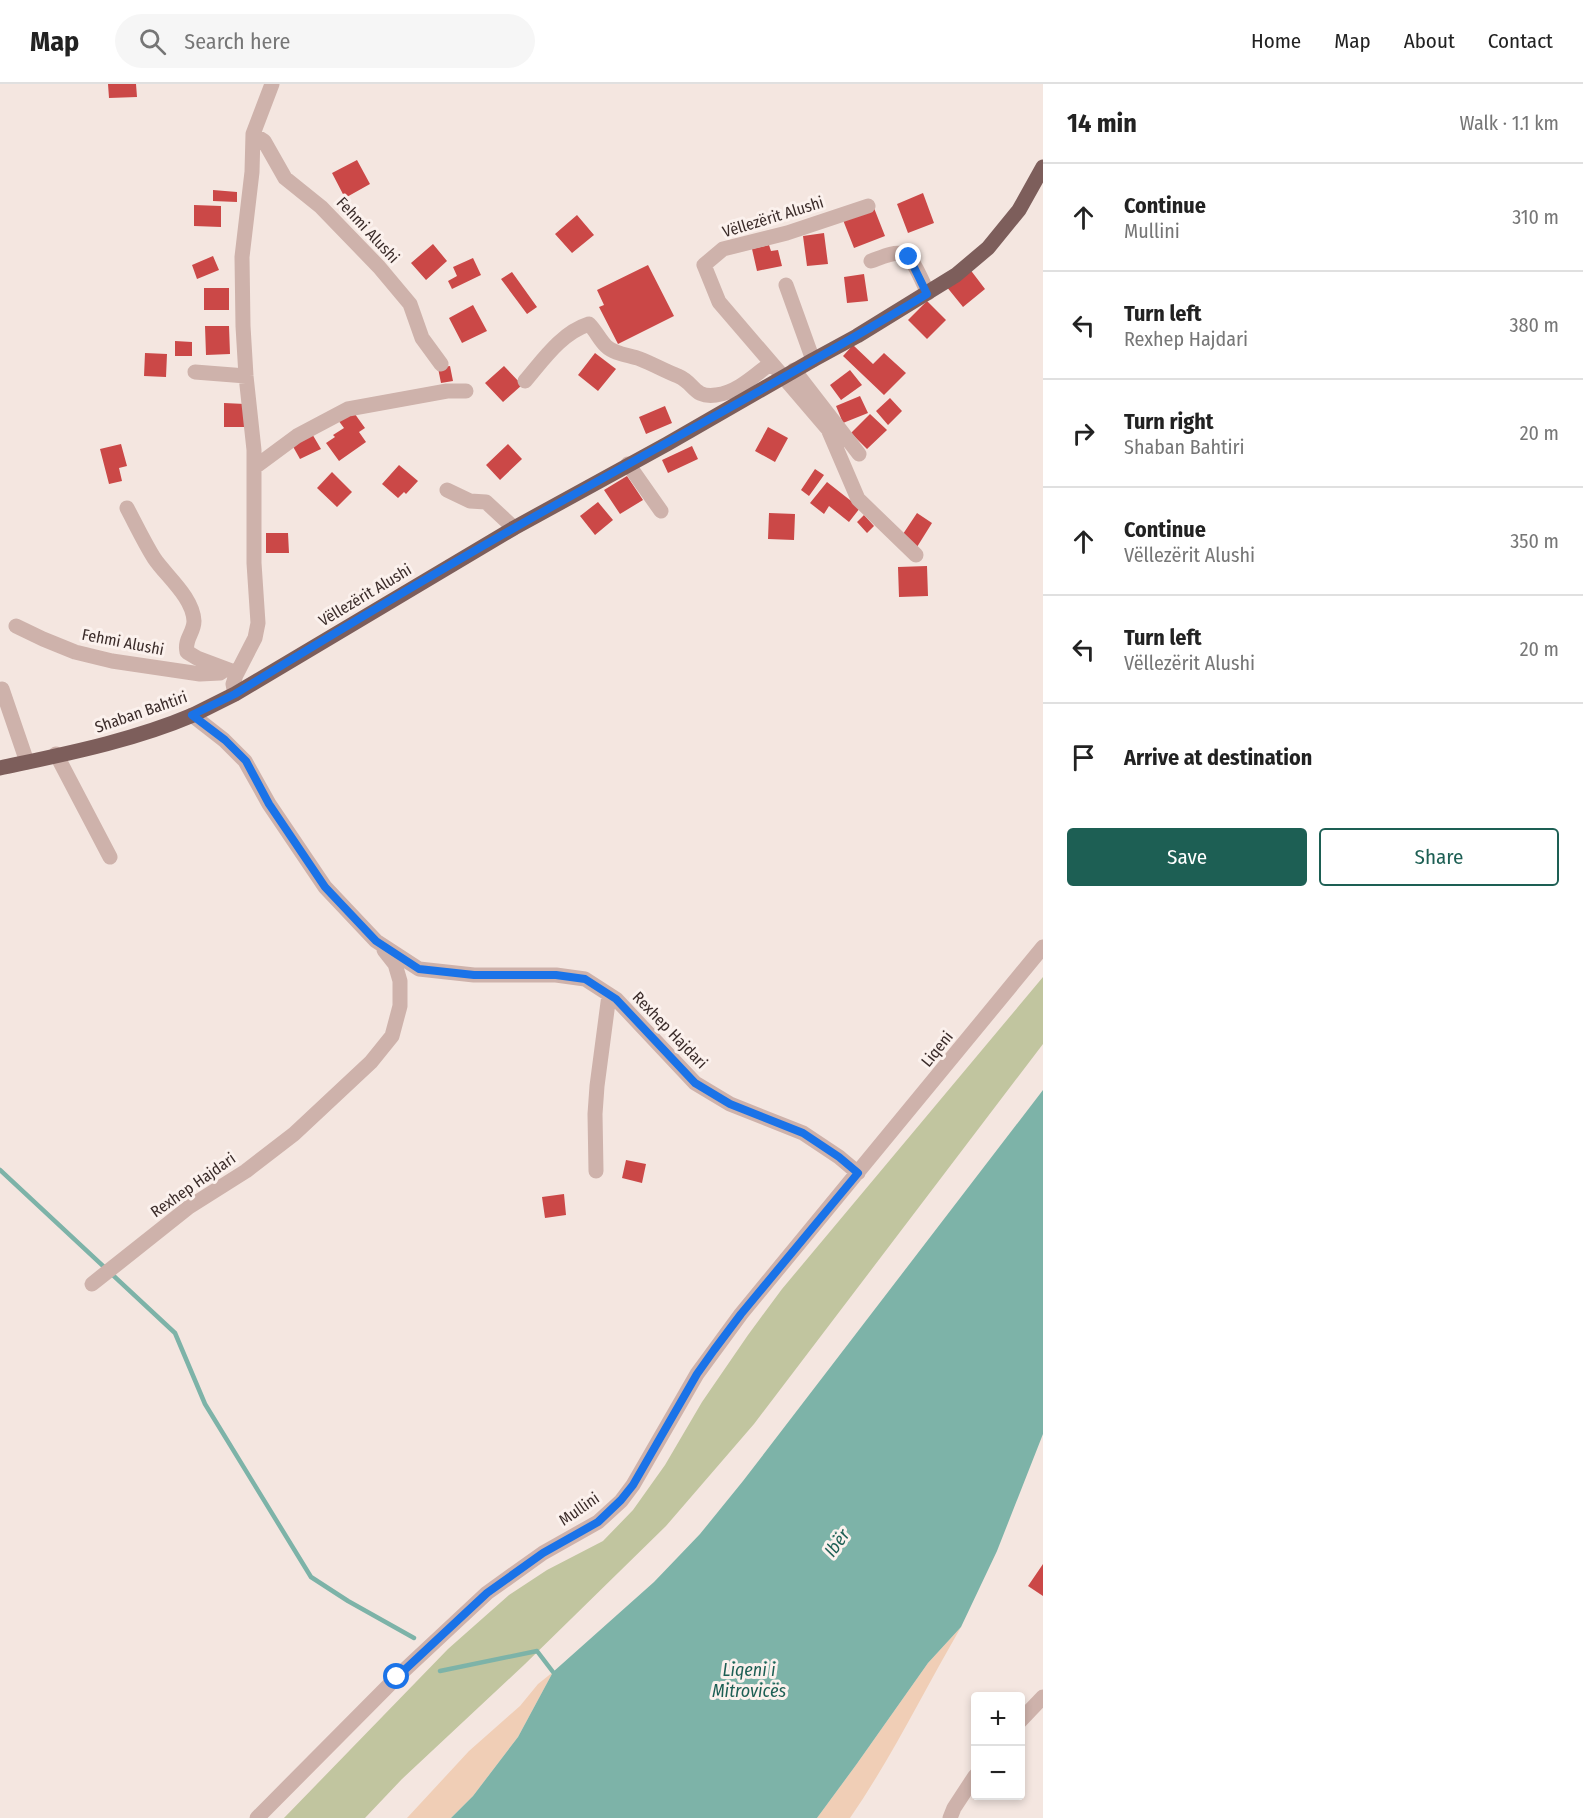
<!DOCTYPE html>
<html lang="en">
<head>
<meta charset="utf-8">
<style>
	body { margin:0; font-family:"Fira Sans Condensed",sans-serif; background:#f6f6f6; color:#222 }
	.controls { position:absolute; right:18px; bottom:18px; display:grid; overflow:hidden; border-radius:6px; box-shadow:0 3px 9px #0003 }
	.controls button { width:54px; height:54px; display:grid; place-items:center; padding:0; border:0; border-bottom:2px solid #e0e0e0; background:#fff; color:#222; font:30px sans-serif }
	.stop { position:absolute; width:18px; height:18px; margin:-14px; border:4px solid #1a73e8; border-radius:50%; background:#fff }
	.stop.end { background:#1a73e8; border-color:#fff; box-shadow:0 2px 6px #0008 }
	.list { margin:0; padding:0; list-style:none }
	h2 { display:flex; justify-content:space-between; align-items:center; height:78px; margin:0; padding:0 24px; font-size:26px }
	h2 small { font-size:20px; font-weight:400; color:#767676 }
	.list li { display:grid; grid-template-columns:39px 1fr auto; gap:18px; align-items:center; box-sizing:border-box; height:108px; padding:0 24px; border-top:2px solid #e0e0e0 }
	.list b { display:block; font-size:22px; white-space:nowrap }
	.list p { margin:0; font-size:20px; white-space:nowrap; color:#767676 }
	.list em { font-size:20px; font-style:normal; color:#767676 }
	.actions { display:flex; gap:12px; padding:18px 24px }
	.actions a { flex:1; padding:14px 0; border:2px solid #1d5f54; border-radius:6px; text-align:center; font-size:21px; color:#1d5f54 }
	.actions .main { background:#1d5f54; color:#fff }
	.icon { flex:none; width:33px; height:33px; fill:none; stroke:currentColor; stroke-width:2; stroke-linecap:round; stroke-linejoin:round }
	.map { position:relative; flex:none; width:1043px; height:1734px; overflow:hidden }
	header { display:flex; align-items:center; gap:36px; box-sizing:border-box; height:84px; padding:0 30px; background:#fff; border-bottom:2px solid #e0e0e0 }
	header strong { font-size:28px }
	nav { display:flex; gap:33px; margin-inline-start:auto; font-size:21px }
	.search { width:420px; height:54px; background:#f6f6f6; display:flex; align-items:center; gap:15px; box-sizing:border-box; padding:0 21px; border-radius:33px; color:#767676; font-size:22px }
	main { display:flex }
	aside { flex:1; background:#fff }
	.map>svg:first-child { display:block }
	.green { fill:#c1c59f }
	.sand { fill:#f0ceb6 }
	.water { fill:#7db3a8 }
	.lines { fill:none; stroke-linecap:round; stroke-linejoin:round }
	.stream { stroke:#7db3a8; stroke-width:4.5 }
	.building { fill:#cb4847 }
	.minor { stroke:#ceb2ab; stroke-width:15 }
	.major { stroke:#7d5e5b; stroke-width:15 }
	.route { stroke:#1a73e8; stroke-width:8 }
	.labels { text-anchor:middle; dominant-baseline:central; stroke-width:6; stroke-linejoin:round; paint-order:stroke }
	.street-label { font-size:16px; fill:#3b2c2a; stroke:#fbf1ed }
	.water-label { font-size:18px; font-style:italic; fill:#1d5f54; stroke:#fbf1ed }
</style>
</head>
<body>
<header>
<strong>Map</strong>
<div class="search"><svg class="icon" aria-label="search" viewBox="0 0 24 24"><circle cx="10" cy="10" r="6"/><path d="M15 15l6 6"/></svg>Search here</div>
<nav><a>Home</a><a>Map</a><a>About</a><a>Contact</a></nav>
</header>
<main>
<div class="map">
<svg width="1043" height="1734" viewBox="0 0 1043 1734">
	<rect width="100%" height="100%" fill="#f4e6e0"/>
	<path class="green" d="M1043,893V960L754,1340L666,1442L525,1580L402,1695L365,1734H284L448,1565L509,1511L547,1486L603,1457L633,1426L665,1381L702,1318L748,1251L782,1205Z"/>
	<path class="sand" d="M961,1543C924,1607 892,1673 850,1734H817L856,1681L928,1579Z
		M553,1588L518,1653L473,1712L451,1734H407L469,1667L520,1622L538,1600Z"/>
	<path class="water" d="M1043,1006V1350L997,1467L961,1543L928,1579L856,1681L817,1734H451L473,1712L518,1653L553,1588L654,1498L700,1450L743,1397Z"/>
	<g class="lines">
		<path class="stream" d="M0,1086L175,1249L205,1320L311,1493L348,1517L414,1554
			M440,1587L537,1567L553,1588"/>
	</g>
	<path class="building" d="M108,0H136L137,13L109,14Z
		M357,76L370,100L345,114L332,89Z
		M213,106L237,108V118L213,117Z
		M923,109L934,139L908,149L897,120Z
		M194,121L221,122V143L194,142Z
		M874,124L885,152L854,164L843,136Z
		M577,131L594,151L572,169L555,150Z
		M824,149L828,180L807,182L803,152Z
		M433,160L447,177L426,196L411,179Z
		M769,161L771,167L778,166L782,182L757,187L752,165Z
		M213,172L219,186L197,195L192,181Z
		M473,174L481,191L452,205L448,197L457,192L453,183Z
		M648,181L674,232L618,260L599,223L604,221L597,206Z
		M969,184L985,205L963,223L946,202Z
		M512,188L537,223L527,230L501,195Z
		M864,190L868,217L847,219L844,193Z
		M204,204H229V226H204Z
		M927,217L946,236L927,255L908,236Z
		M473,221L487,247L462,259L449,234Z
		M205,242H229L230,270L206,271Z
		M175,257L192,258V272H175Z
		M853,261L873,280L884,269L906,289L884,311L843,272Z
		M145,269L167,270L166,293L144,292Z
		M595,269L616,285L598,307L578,291Z
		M450,282L453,297L441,299L438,284Z
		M504,282L522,301L503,318L485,299Z
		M850,286L862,301L841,316L830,301Z
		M860,312L868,329L843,339L836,322Z
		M890,314L902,327L888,341L876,327Z
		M224,319L245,320L244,343H224Z
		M665,322L672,339L646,350L639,333Z
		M352,326L365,344L359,348L366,358L339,377L326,359L335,353L333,351L344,344L338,336Z
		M870,330L887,346L867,365L851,349Z
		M768,343L788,354L775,378L755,367Z
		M311,348L321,365L300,375L291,359Z
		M121,360L127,382L119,384L122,397L109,400L100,365Z
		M508,360L522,375L500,396L486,381Z
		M692,362L698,375L668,389L662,376Z
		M399,381L418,397L406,410L404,408L398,414L382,400Z
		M815,385L824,391L809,412L801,406Z
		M332,388L352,408L337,423L317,404Z
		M627,392L643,416L620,430L604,406Z
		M827,398L860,424L849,438L829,422L824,430L810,419Z
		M598,418L613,436L595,451L580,432Z
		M769,429L795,430L794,456L768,455Z
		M917,429L932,439L917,463L901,453Z
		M864,431L874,442L867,449L857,438Z
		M266,449H288L289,469H266Z
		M927,482L928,512L899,513L898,483Z
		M626,1076L646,1080L642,1099L622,1094Z
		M564,1110L566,1131L545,1134L542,1113Z
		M1043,1480V1512L1028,1502Z"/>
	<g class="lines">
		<path class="minor" d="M253,50L264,57L285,94L321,123L379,183L410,220L422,254L441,280
			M868,122L787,149L723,165L704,181L719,218L828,345L858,415L916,471
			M871,177C880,174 894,167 903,170C913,172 923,200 928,209
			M786,201L813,276
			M794,286L859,370
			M195,288L246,292
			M525,297C543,276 561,249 589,240C596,247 599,255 606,262C614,270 629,271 640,275C653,280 665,287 678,292C695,299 693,314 716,311C737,309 755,291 771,279
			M628,380L661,427
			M255,383L297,352L348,325L447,307H466
			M447,406L470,417L486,418L514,444
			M127,424C136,441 144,458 154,474C166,492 193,513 194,537C194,549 184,555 187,568L197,574L237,589
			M16,542L43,555L75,568L112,577L200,590L220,589L226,585
			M2,605L27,678
			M235,610L233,600L236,591L255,554L258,539L254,479V366L246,292L243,242L242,173L252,88L253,50L272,0
			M192,631L224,656L245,677L269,720L325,803L376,857L419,885L474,891H556L585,895L616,915L695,999L730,1020L803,1049L839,1073L858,1089
			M56,670L110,773
			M596,1087L595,1030L597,1002L609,911
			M92,1200L189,1123L246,1087L294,1050L371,978L392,952L400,922V897L395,880L384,866
			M1020,1637L1043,1613
			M257,1734L397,1593L487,1509L543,1469L598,1438L621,1417L633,1401L697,1290L741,1230L1043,863
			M950,1734L954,1724L975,1692"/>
		<path class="major" d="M0,684C65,670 132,657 193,631C207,624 221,617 235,610L514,444L667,360L813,276L857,252L956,191L988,164L1019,126L1043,83"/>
	</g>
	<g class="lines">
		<path class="route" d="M397,1593L487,1509L543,1469L598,1438L621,1416L633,1401L697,1290L714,1266L741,1230L858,1089L839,1073L803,1049L730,1020L695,999L616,915L585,895L556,891H474L419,885L376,857L325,803L269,720L246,677L225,656L192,631L235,610C328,553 421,497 516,443C653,365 793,291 927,210L909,173"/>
	</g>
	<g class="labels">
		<g class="street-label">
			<text transform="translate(773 133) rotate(-17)">Vëllezërit Alushi</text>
			<text transform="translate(368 146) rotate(47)">Fehmi Alushi</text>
			<text transform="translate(365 511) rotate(-31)">Vëllezërit Alushi</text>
			<text transform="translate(123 558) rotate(11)">Fehmi Alushi</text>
			<text transform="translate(141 628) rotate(-19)">Shaban Bahtiri</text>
			<text transform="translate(670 946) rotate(46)">Rexhep Hajdari</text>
			<text transform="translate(937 965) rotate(-51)">Liqeni</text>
			<text transform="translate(193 1101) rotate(-35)">Rexhep Hajdari</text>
			<text transform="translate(579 1425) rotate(-35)">Mullini</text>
		</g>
		<g class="water-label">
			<text transform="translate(837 1459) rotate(-54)">Ibër</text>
			<text x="749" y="1586">Liqeni i<tspan x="749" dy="21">Mitrovicës</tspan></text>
		</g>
	</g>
</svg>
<div class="controls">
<button>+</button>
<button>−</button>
</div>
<div class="stop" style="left:397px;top:1593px"></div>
<div class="stop end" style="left:909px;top:173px"></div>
</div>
<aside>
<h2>14 min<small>Walk · 1.1 km</small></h2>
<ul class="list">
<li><svg class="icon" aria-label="ahead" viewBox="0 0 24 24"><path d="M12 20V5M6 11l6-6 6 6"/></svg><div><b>Continue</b><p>Mullini</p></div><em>310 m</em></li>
<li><svg class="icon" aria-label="left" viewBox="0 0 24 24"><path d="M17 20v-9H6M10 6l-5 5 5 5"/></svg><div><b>Turn left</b><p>Rexhep Hajdari</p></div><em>380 m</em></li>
<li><svg class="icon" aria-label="right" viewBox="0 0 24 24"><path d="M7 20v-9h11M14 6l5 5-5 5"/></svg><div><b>Turn right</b><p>Shaban Bahtiri</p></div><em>20 m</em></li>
<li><svg class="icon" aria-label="ahead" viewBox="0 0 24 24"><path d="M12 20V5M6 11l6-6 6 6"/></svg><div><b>Continue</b><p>Vëllezërit Alushi</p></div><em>350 m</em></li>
<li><svg class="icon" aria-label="left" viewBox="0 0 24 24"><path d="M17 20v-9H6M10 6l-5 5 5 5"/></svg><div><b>Turn left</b><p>Vëllezërit Alushi</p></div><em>20 m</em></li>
<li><svg class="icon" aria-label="arrive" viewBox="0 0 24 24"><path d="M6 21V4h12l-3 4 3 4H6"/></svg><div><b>Arrive at destination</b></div></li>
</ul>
<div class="actions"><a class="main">Save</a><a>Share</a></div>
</aside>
</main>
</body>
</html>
